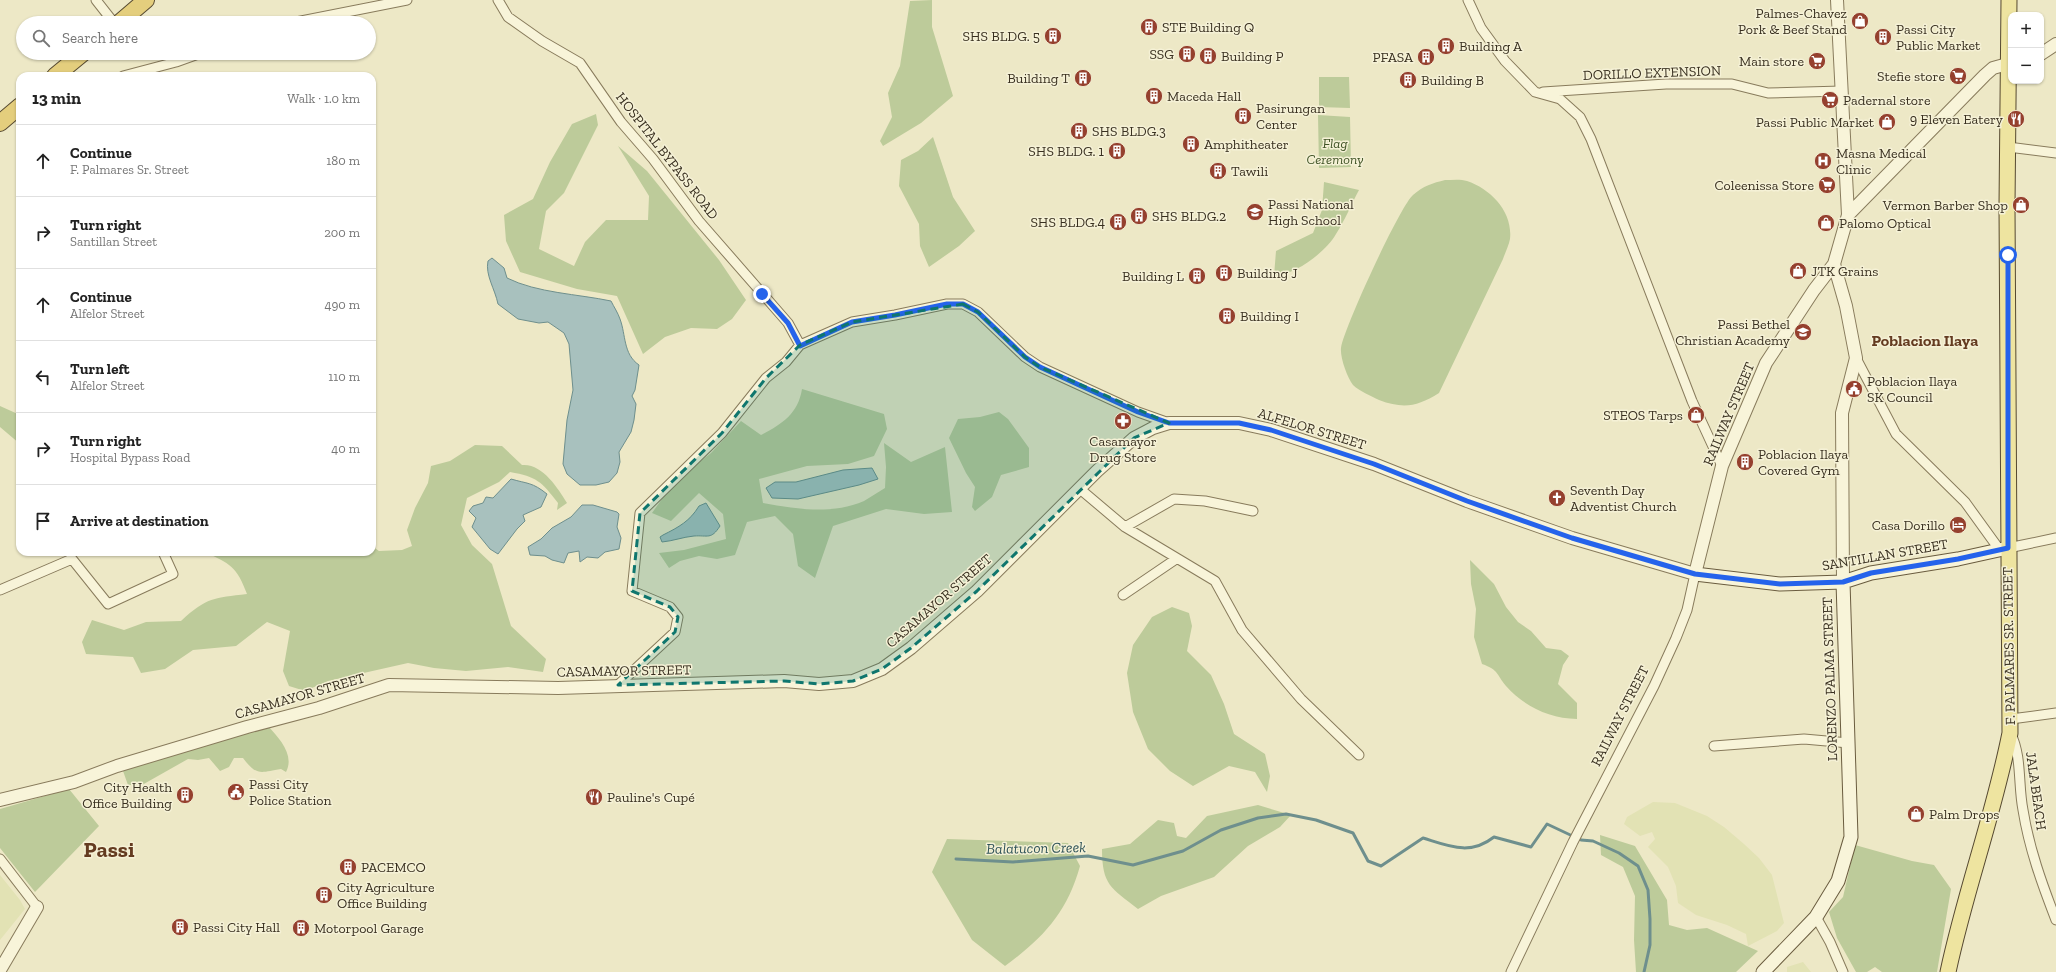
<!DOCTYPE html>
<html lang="en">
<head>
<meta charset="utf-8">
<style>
	body { margin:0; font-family:"Zilla Slab",serif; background:#f2f2f2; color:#222 }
	.controls { position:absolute; right:12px; top:12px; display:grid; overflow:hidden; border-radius:8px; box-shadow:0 1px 3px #0004 }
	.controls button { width:36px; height:36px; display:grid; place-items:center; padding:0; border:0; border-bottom:1px solid #e0e0e0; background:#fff; color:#222; font:20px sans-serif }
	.stop { position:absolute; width:12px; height:12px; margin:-9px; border:3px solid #2563eb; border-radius:50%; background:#fff }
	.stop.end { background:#2563eb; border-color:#fff; box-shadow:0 1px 4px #0008 }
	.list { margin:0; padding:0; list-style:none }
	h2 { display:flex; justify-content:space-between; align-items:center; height:52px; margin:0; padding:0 16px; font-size:17px }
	h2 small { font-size:13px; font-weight:400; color:#767676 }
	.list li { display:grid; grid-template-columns:26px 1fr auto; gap:12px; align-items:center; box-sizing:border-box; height:72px; padding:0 16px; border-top:1px solid #e0e0e0 }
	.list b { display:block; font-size:15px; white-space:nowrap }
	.list p { margin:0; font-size:13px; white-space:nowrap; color:#767676 }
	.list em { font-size:13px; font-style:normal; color:#767676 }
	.icon { flex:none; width:22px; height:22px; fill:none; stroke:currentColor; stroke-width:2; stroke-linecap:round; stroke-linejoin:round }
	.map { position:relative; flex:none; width:2056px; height:972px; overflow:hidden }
	.search { position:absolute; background:#fff; box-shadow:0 1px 3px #0004; left:16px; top:16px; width:360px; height:44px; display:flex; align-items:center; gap:10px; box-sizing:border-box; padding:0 14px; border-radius:22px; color:#767676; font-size:15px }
	.panel { position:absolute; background:#fff; box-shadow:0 1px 3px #0004; left:16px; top:72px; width:360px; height:484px; border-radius:12px }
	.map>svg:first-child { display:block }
	.farmland { fill:#e2e2b4 }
	.green { fill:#bdcb9a }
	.water { fill:#a8c1be; stroke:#6e8f8d }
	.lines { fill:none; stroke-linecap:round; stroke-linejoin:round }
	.stream { stroke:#6e8f8d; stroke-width:3 }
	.minor-casing { stroke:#887b5c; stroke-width:11 }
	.tertiary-casing { stroke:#887b5c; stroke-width:14 }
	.secondary-casing { stroke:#6a5c3f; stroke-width:15 }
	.primary-casing { stroke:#564930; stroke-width:17 }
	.trunk-casing { stroke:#564930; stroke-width:18 }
	.minor { stroke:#f8f4d9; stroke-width:9 }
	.tertiary { stroke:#f8f4d9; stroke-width:12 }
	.secondary { stroke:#f8f4d9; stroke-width:13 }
	.primary { stroke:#eee4a0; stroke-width:15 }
	.trunk { stroke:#e4ce7d; stroke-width:16 }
	.route { stroke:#2563eb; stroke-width:5 }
	.marked { fill:#0f766e; fill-opacity:0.2; stroke:#0f766e; stroke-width:3; stroke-dasharray:8 5; stroke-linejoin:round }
	.labels { text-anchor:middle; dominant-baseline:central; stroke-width:3; stroke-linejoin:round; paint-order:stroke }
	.poi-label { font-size:14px; fill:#393020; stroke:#f5f1d6; text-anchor:start }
	.street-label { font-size:14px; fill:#393020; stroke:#f5f1d6 }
	.park-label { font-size:14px; font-style:italic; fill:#415427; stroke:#f5f1d6 }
	.water-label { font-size:15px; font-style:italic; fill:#2f5358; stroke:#f5f1d6 }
	.quarter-label { font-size:16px; font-weight:bold; fill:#643b20; stroke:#f5f1d6 }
	.town-label { font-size:22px; font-weight:bold; fill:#643b20; stroke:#f5f1d6 }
</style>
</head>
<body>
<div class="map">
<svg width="2056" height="972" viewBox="0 0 2056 972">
	<rect width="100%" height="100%" fill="#ede8c6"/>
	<path class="farmland" d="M1653,802L1675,803L1707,816L1724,827L1744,844L1759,858L1772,875L1784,923L1777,931L1748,946L1746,934L1727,925L1696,915L1678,903L1676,886L1668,867L1648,847L1655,839L1652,832L1640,836L1624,824L1627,817Z
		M0,875L20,900L25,909L0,940Z
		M1803,962L1811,972H1787V967Z"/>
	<path class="green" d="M932,0V27L953,96L921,123L883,146L880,141L892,117L888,93L900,66L910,1Z
		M1319,77H1349L1350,108L1319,107Z
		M596,114L598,125L564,193L546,211L539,249L574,266L585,242L606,220H648L649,196L618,146L647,171L719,260L746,300L732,319L717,329L691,328L665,337L643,354L617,296L577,289L520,272L506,241L504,215L533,199L550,162L572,124Z
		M1318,115L1350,117L1351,167L1319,168Z
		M933,137L953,197L975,231L959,246L929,267L920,246L919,224L899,186L901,160L918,151Z
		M1445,180C1452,180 1461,179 1467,181C1491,189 1513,212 1510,239C1509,245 1505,253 1503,259L1439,393C1417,407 1403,409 1379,400C1371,396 1359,391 1353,385C1347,377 1340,357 1341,348C1343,330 1400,206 1413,195C1423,186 1433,183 1445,180Z
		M1324,182L1359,190C1351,205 1345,220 1336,234C1326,252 1295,275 1274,276L1276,251L1313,233L1322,210Z
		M802,389L884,414L887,429L874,456L848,464L807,466L759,479L763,503C797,509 831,515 864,501C871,497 878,492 885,488L886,467L884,443L911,462L945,447L952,512L924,514L886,509L833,526L815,578L798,566L793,534L775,516L747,522L735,555L717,559L699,556L680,561L669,568L659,553L684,550L726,539L723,514L699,493L671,521L652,513L674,482L711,453L741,421L761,435C782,424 798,414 802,389Z
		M0,406L20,415V444L0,427Z
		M999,412L1008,419L1029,448V467L1001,475L992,497L975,511L972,507L975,487L966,473L949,438L958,419L980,417Z
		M475,445L502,446L522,465C542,463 558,488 567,503L557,510L558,503C541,481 537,477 510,472L499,482L467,498L461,525L472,545L492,564L511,626L546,659L543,672L508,667L466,671L434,668L408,663L328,681L305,691L289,686L283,671L290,631L267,622L236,646L193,650L165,669L141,673L133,657L86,654L82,642L92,620L124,630L146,622L181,621C207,597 214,598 247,594C237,567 230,563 204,552H372V546L379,551L402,550L412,546L407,530L415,508L428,483L431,466L450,461Z
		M1470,560L1494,584L1506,607L1518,622L1531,631L1546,648L1561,650L1569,656L1563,665L1558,684L1577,703V719C1549,718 1525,707 1506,686C1496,674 1499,670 1482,664L1474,637L1476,609L1471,584Z
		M1172,607L1189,613L1192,626L1187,651L1211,675L1224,704L1234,734L1265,754L1270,776L1267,792L1255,772L1229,766L1193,786L1170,771L1148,749L1133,712L1127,673L1133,645L1152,617Z
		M268,726C279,738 295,755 286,772L281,769C261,772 257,777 243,758H234L229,767L220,771L209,758L198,760L188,759L142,785H128L123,771L133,766L210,739L245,734Z
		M69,789L99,826L35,892L0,848V809Z
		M1258,805L1291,815L1280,827L1248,846L1214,877L1161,896L1138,909C1111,888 1102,885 1102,849L1130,844L1158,820L1174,823L1177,836L1186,838L1207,816Z
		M1600,835L1635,846L1667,900L1669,925L1687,930L1707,928L1758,951L1736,972H1636L1634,940L1635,896L1623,867L1601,855Z
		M947,839L1068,843L1080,866C1067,913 1043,938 1005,966L972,940L932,872Z
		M1855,845L1912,861L1934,865L1951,889L1937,972H1882L1875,967L1867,972H1856L1837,938L1829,912L1843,897Z"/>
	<path class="water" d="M492,258L504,268L507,278C537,293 578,294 611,301C614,307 618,313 620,319C626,335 623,354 639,365L635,390L632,396L636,404L634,420L631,432L619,452L620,462L617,473L609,482L596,485H580L567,474L563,464L567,420L573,390L569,344L564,333L548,322L539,323L518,319L498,304C495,289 485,275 488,261Z
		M872,468L878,479L859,485L798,499L772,498L766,488L775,482H796L843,470Z
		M511,479C528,484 532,482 547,494L541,507L523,515L525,521L517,529L498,554L490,549L472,527L476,518L469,511L473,506L483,503L486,497L493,498Z
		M706,503L720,526C711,540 708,535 694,536C683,537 673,541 662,542L660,537L663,535C679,527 690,521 699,506Z
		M582,505H593L617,512L619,514L617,527L621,538L619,549L605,552L598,558L587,557L580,562L579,551L568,553L564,563L552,560L545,556L530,555L528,547L541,539L552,528L571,517Z"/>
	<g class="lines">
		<path class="stream" d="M956,859L1013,862L1088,856L1133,865L1183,851L1221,830L1258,818L1286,814L1316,820L1353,833L1368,861L1381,866L1423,838C1449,846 1470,856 1494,837L1531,847L1547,824L1581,840L1593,841L1619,853L1638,866L1648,890L1650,919V945L1644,972"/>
		<defs>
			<path id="minor" d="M96,0L114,23
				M498,0L508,17L542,41L580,63L621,122L653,159L699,221L788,323L800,345
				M1468,0L1481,28L1505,61L1535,92L1560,99L1580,117L1591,139L1692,401L1722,466
				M291,23L407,0
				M123,76L176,62L201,53
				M1543,92L1666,84H1732L1768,93L1842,91
				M2008,147L2056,153
				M1856,358L1896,434L1965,502L1999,549
				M1080,489L1125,527L1215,581L1242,630L1301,699L1359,755
				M1125,527L1174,499L1205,501L1253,511
				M2008,548L2056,538
				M0,590L72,559L108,604L173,574L163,552
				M1123,595L1176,559
				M618,685L675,632L678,617L670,607L632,591L640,513L722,433L766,378L786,362L800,345L852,322L895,315L947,304H963L978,312L1025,357L1040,367L1138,412L1169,423
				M2011,719L2056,713
				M2011,734C2022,757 2018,785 2023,810C2029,848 2042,884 2056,920
				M1714,746L1804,739L1849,743
				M0,859L37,907
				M1816,917L1830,942L1843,972
				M1511,972L1573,842L1654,686L1676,638L1687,610L1695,574"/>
			<path id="tertiary" d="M1837,0L1848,215
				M2041,54L2056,44
				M1834,264L1846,306L1856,358L1842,413L1843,582
				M0,800L74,782L117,766L247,727L319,708L389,685L558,688L784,681L819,684L853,681L882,669L911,648L977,591L1097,471L1134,438L1153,428L1169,423H1239L1271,430L1374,464L1467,501L1572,538L1695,574L1722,466L1766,363L1814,290L1834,264L1848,215L1985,75L1993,68L2011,63
				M0,970L37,907"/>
			<path id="secondary" d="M1695,574L1780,584L1843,582L1871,573L1958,559L2008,548
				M1763,972L1816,917L1838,881L1851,837L1843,582"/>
			<path id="primary" d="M1948,972C1965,892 1994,814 2010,733L2007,206L2009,0"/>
			<path id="trunk" d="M119,23L146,0
				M55,76L83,53
				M0,123L20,106"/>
		</defs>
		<use href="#minor" class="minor-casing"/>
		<use href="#tertiary" class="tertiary-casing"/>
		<use href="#secondary" class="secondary-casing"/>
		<use href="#primary" class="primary-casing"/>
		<use href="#trunk" class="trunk-casing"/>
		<use href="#minor" class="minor"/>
		<use href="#tertiary" class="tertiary"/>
		<use href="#secondary" class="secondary"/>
		<use href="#primary" class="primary"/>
		<use href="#trunk" class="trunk"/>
	</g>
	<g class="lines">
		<path class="route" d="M762,294L788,323L800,346L852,322L895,315L947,304H963L978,312L1025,357L1040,367L1138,412L1169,423H1239L1271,430L1374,464L1467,501L1572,538L1695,574L1780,584L1843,582L1871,573L1958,559L2008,548V255"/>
	</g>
	<path class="marked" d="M963,304L978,312L1025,357L1040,367L1169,423L1134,438L977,591L911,648L882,669L853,681L819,684L784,681L618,685L675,632L678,617L670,607L632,591L640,513L722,433L766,378L800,345L852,322Z"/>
	<defs>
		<symbol id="shop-disc" viewBox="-11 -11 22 22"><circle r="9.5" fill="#95402e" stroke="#f5f1d6"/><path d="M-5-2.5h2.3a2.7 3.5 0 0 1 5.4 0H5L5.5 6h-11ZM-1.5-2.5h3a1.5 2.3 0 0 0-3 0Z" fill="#fff"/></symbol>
		<symbol id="building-disc" viewBox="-11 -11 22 22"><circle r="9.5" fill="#95402e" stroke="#f5f1d6"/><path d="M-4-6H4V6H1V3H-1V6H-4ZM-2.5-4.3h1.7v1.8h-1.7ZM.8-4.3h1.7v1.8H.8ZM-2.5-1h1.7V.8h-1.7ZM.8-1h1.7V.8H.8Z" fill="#fff"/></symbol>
		<symbol id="supermarket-disc" viewBox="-11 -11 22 22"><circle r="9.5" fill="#95402e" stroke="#f5f1d6"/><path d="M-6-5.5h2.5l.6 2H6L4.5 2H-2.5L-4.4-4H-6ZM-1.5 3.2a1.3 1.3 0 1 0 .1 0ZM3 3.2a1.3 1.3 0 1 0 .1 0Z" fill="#fff"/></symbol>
		<symbol id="restaurant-disc" viewBox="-11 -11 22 22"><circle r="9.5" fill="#95402e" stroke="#f5f1d6"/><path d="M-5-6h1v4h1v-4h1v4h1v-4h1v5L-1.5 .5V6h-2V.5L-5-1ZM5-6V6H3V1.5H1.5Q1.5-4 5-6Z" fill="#fff"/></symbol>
		<symbol id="hospital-disc" viewBox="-11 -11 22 22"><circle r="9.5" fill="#95402e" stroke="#f5f1d6"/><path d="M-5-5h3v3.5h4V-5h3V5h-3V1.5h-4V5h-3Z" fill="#fff"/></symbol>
		<symbol id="school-disc" viewBox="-11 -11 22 22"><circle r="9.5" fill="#95402e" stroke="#f5f1d6"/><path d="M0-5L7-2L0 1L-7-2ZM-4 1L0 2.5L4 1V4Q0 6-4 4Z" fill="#fff"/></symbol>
		<symbol id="civic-disc" viewBox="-11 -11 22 22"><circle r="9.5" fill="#95402e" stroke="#f5f1d6"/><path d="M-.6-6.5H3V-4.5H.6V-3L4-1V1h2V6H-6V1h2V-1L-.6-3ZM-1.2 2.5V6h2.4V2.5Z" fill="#fff"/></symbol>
		<symbol id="pharmacy-disc" viewBox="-11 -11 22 22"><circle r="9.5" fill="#95402e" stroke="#f5f1d6"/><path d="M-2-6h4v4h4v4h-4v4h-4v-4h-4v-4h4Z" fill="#fff"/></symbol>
		<symbol id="church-disc" viewBox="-11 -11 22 22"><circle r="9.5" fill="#95402e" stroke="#f5f1d6"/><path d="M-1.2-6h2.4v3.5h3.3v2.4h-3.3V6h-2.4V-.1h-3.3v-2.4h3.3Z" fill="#fff"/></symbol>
		<symbol id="hotel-disc" viewBox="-11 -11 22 22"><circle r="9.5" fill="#95402e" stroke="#f5f1d6"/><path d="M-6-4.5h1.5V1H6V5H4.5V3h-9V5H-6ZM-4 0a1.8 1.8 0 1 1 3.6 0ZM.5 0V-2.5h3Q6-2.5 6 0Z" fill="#fff"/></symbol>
	</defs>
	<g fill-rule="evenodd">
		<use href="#shop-disc" x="1850" y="11" width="20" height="20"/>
		<use href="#building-disc" x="1139" y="17" width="20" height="20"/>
		<use href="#building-disc" x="1043" y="26" width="20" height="20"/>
		<use href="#building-disc" x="1873" y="27" width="20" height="20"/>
		<use href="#building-disc" x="1436" y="36" width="20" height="20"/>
		<use href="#building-disc" x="1177" y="44" width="20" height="20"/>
		<use href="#building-disc" x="1198" y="46" width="20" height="20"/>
		<use href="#building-disc" x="1416" y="47" width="20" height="20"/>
		<use href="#supermarket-disc" x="1807" y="51" width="20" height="20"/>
		<use href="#supermarket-disc" x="1948" y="66" width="20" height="20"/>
		<use href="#building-disc" x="1073" y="68" width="20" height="20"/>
		<use href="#building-disc" x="1398" y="70" width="20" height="20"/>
		<use href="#building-disc" x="1144" y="86" width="20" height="20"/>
		<use href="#supermarket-disc" x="1820" y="90" width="20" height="20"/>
		<use href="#building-disc" x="1233" y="106" width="20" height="20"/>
		<use href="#restaurant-disc" x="2006" y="109" width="20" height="20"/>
		<use href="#shop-disc" x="1877" y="112" width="20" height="20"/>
		<use href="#building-disc" x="1069" y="121" width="20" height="20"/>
		<use href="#building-disc" x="1181" y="134" width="20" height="20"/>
		<use href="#building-disc" x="1107" y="141" width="20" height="20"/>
		<use href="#hospital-disc" x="1813" y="151" width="20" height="20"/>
		<use href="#building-disc" x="1208" y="161" width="20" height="20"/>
		<use href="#supermarket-disc" x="1817" y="175" width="20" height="20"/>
		<use href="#shop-disc" x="2011" y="195" width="20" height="20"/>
		<use href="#school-disc" x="1245" y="202" width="20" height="20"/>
		<use href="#building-disc" x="1129" y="206" width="20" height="20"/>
		<use href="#building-disc" x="1108" y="212" width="20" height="20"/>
		<use href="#shop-disc" x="1816" y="213" width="20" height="20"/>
		<use href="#shop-disc" x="1788" y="261" width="20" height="20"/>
		<use href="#building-disc" x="1214" y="263" width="20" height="20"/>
		<use href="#building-disc" x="1187" y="266" width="20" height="20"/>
		<use href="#building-disc" x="1217" y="306" width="20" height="20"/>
		<use href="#school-disc" x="1793" y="322" width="20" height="20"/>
		<use href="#civic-disc" x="1844" y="379" width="20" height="20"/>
		<use href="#shop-disc" x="1686" y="405" width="20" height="20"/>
		<use href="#pharmacy-disc" x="1113" y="411" width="20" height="20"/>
		<use href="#building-disc" x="1735" y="452" width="20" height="20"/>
		<use href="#church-disc" x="1547" y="488" width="20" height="20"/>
		<use href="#hotel-disc" x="1948" y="515" width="20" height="20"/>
		<use href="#civic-disc" x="226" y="782" width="20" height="20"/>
		<use href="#building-disc" x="175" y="785" width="20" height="20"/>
		<use href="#restaurant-disc" x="584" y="787" width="20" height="20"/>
		<use href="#shop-disc" x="1906" y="804" width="20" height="20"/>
		<use href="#building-disc" x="338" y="857" width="20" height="20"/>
		<use href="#building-disc" x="314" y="885" width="20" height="20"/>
		<use href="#building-disc" x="170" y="917" width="20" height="20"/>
		<use href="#building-disc" x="291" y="918" width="20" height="20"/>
	</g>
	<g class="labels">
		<g class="poi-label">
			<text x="1847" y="13" text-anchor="end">Palmes-Chavez<tspan x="1847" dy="16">Pork &amp; Beef Stand</tspan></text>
			<text x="1162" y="27">STE Building Q</text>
			<text x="1896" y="29">Passi City<tspan x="1896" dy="16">Public Market</tspan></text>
			<text x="1040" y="36" text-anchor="end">SHS BLDG. 5</text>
			<text x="1459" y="46">Building A</text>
			<text x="1174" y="54" text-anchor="end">SSG</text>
			<text x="1221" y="56">Building P</text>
			<text x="1413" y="57" text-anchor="end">PFASA</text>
			<text x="1804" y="61" text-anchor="end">Main store</text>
			<text x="1945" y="76" text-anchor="end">Stefie store</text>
			<text x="1070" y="78" text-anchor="end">Building T</text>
			<text x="1421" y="80">Building B</text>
			<text x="1167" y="96">Maceda Hall</text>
			<text x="1843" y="100">Padernal store</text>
			<text x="1256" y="108">Pasirungan<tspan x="1256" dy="16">Center</tspan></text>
			<text x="2003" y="119" text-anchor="end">9 Eleven Eatery</text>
			<text x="1874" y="122" text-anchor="end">Passi Public Market</text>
			<text x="1092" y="131">SHS BLDG.3</text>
			<text x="1204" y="144">Amphitheater</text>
			<text x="1104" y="151" text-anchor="end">SHS BLDG. 1</text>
			<text x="1836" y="153">Masna Medical<tspan x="1836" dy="16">Clinic</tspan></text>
			<text x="1231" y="171">Tawili</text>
			<text x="1814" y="185" text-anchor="end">Coleenissa Store</text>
			<text x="1268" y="204">Passi National<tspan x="1268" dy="16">High School</tspan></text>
			<text x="2008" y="205" text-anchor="end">Vermon Barber Shop</text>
			<text x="1152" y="216">SHS BLDG.2</text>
			<text x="1105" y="222" text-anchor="end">SHS BLDG.4</text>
			<text x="1839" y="223">Palomo Optical</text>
			<text x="1811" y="271">JTK Grains</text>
			<text x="1237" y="273">Building J</text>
			<text x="1184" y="276" text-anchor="end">Building L</text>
			<text x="1240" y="316">Building I</text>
			<text x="1790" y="324" text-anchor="end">Passi Bethel<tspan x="1790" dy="16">Christian Academy</tspan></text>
			<text x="1867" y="381">Poblacion Ilaya<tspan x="1867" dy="16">SK Council</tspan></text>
			<text x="1683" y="415" text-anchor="end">STEOS Tarps</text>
			<text x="1123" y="441" text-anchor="middle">Casamayor<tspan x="1123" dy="16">Drug Store</tspan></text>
			<text x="1758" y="454">Poblacion Ilaya<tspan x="1758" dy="16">Covered Gym</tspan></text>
			<text x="1570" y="490">Seventh Day<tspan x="1570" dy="16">Adventist Church</tspan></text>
			<text x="1945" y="525" text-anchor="end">Casa Dorillo</text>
			<text x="249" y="784">Passi City<tspan x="249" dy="16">Police Station</tspan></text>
			<text x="172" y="787" text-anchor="end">City Health<tspan x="172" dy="16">Office Building</tspan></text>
			<text x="607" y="797">Pauline's Cupé</text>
			<text x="1929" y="814">Palm Drops</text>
			<text x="361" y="867">PACEMCO</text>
			<text x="337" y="887">City Agriculture<tspan x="337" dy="16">Office Building</tspan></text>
			<text x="193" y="927">Passi City Hall</text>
			<text x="314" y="928">Motorpool Garage</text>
		</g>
		<g class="street-label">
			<text transform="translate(1652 73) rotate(-2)">DORILLO EXTENSION</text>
			<text transform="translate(667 156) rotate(52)">HOSPITAL BYPASS ROAD</text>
			<text transform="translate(1729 414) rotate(-67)">RAILWAY STREET</text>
			<text transform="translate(1312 429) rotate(17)">ALFELOR STREET</text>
			<text transform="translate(1885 555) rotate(-10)">SANTILLAN STREET</text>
			<text transform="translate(939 601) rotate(-41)">CASAMAYOR STREET</text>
			<text transform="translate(2009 646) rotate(-91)">F. PALMARES SR. STREET</text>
			<text transform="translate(624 671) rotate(-1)">CASAMAYOR STREET</text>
			<text transform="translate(1830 679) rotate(-92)">LORENZO PALMA STREET</text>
			<text transform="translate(300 696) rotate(-16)">CASAMAYOR STREET</text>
			<text transform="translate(1620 716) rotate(-63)">RAILWAY STREET</text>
			<text transform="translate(2036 791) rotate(82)">JALA BEACH</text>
		</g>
		<g class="park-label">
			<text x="1335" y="143">Flag<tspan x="1335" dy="16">Ceremony</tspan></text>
		</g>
		<g class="water-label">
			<text transform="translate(1036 848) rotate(-1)">Balatucon Creek</text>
		</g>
		<g class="quarter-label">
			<text x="1925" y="340">Poblacion Ilaya</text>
		</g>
		<g class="town-label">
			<text x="109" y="849">Passi</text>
		</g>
	</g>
</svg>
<div class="controls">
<button>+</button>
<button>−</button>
</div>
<div class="stop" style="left:2008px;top:255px"></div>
<div class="stop end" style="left:762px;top:294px"></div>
<div class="search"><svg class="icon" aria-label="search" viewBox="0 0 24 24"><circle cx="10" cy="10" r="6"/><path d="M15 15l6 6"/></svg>Search here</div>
<section class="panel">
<h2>13 min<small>Walk · 1.0 km</small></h2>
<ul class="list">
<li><svg class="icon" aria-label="ahead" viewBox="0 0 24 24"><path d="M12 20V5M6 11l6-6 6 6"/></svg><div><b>Continue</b><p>F. Palmares Sr. Street</p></div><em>180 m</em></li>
<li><svg class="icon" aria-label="right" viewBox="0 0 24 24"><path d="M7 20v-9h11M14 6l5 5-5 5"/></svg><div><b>Turn right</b><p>Santillan Street</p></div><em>200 m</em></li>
<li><svg class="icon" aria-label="ahead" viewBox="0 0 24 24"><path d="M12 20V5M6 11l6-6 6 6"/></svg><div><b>Continue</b><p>Alfelor Street</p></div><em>490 m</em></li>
<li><svg class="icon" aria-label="left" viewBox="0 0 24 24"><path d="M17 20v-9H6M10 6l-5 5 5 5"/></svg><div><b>Turn left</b><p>Alfelor Street</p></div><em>110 m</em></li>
<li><svg class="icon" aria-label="right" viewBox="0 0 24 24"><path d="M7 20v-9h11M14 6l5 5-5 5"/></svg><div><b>Turn right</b><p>Hospital Bypass Road</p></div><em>40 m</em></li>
<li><svg class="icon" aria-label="arrive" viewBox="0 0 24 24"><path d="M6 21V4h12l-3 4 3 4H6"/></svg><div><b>Arrive at destination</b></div></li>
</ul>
</section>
</div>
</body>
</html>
